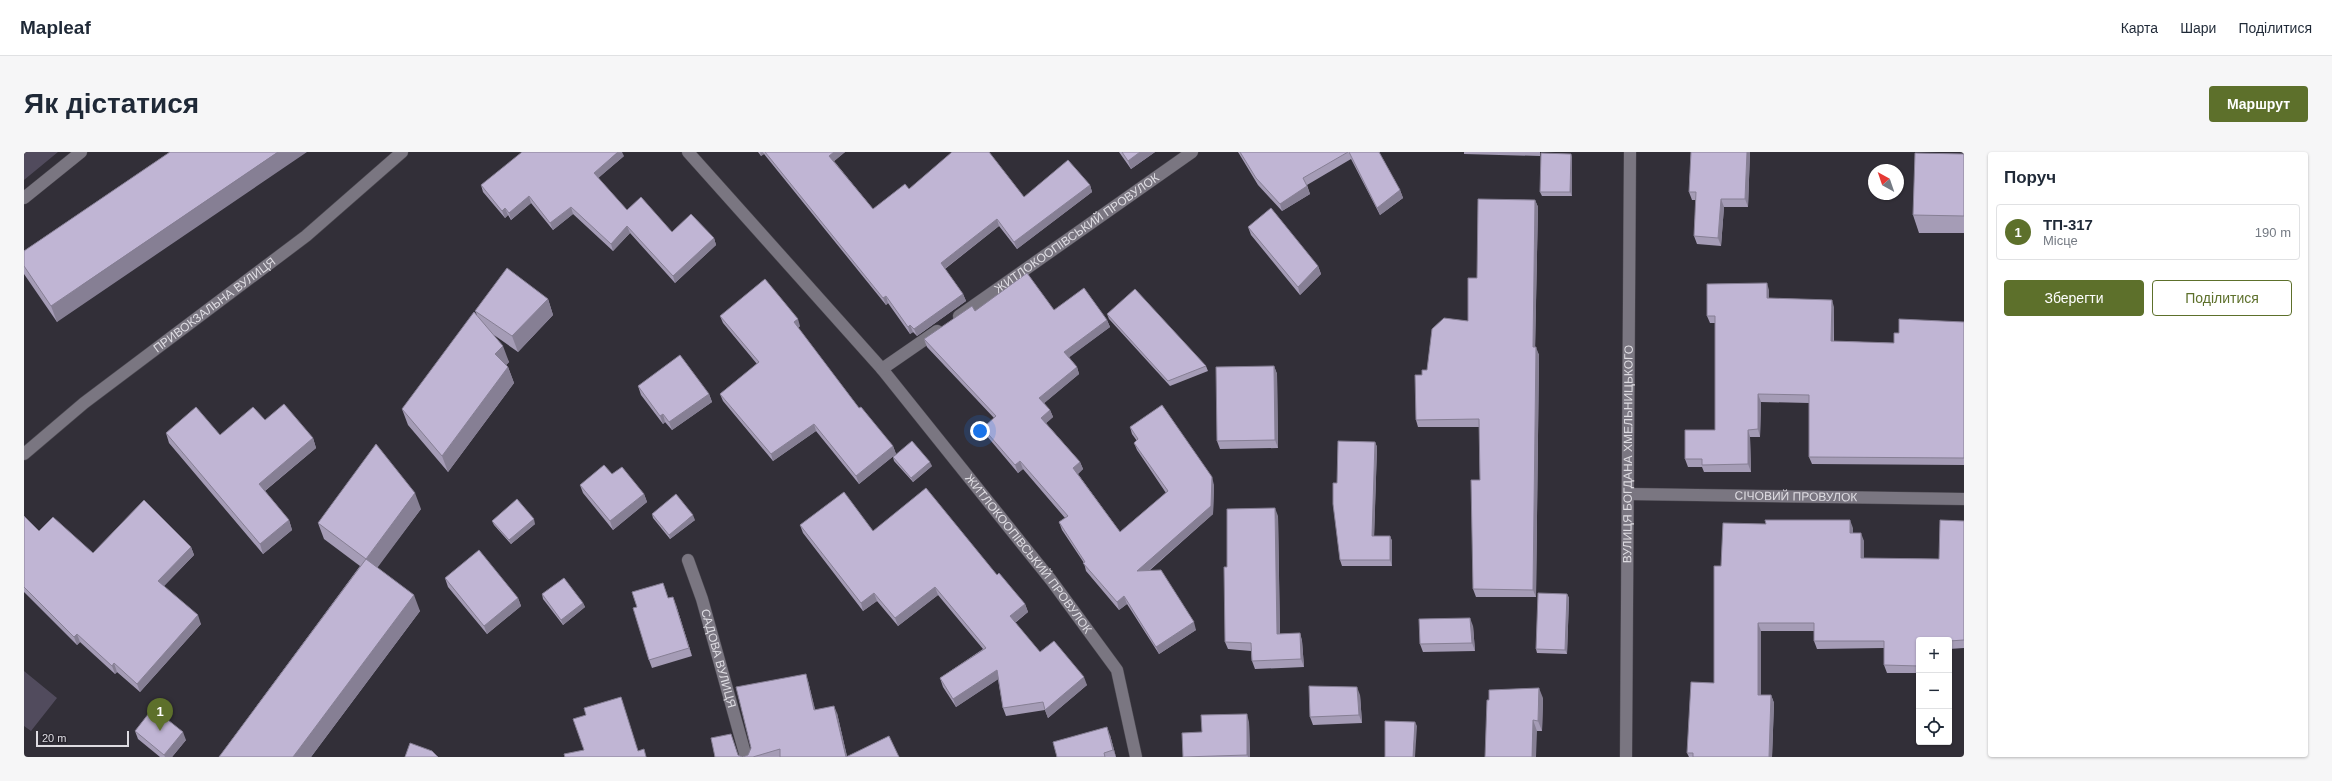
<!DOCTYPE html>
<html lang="uk">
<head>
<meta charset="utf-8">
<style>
	body { margin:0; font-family:Helvetica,sans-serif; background:#f6f6f7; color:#1f2937 }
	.controls { position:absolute; right:12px; bottom:12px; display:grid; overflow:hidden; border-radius:4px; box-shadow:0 1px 3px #0004 }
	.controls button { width:36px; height:36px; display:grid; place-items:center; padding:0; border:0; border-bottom:1px solid #e0e1e3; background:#fff; color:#1f2937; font:20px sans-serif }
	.compass { position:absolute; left:1844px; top:12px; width:36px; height:36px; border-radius:50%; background:#fff; box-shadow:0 1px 3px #0004; rotate:320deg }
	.scale { position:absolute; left:12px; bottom:10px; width:93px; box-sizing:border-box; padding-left:4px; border:2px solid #dedce2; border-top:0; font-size:11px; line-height:14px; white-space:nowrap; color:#dedce2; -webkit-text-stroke:3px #28252e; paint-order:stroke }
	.you { position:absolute; left:956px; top:279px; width:14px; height:14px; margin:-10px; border:3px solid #fff; border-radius:50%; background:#1a73e8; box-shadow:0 0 0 6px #1a73e833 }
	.badge { display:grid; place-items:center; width:26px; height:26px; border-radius:50%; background:#5d702b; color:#fff; font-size:13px; font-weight:700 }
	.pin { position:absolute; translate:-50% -33px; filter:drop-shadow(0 1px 2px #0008) }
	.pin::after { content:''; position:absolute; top:21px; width:14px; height:12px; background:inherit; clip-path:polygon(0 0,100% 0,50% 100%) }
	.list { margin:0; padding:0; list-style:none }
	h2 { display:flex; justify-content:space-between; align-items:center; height:52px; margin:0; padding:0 16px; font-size:17px }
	h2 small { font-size:13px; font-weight:400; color:#747a83 }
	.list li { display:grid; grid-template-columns:26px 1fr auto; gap:12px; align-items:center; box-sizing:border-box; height:56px; margin:0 8px 8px; padding:0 8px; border:1px solid #e0e1e3; border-radius:4px }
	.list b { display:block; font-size:15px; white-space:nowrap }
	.list p { margin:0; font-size:13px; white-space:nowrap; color:#747a83 }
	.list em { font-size:13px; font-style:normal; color:#747a83 }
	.actions { display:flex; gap:8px; padding:12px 16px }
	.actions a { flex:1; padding:9px 0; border:1px solid #5d702b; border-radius:4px; text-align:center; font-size:14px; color:#5d702b }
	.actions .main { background:#5d702b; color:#fff }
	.icon { flex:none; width:22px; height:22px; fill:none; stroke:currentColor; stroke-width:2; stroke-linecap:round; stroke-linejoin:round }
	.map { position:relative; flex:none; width:1940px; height:605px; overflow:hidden; border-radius:4px }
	header { display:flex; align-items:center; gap:24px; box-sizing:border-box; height:56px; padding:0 20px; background:#fff; border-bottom:1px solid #e0e1e3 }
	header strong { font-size:19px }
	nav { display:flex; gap:22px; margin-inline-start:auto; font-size:14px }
	.intro { display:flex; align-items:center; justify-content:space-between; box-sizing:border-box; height:96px; padding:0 24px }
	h1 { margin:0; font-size:28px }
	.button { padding:10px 18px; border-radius:4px; background:#5d702b; color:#fff; font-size:14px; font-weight:700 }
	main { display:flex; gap:24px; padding:0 24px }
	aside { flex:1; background:#fff; border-radius:4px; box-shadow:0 1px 3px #0004 }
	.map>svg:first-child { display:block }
	.green { fill:#514b5d }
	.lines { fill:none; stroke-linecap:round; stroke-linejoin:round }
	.minor-casing { stroke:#4d4a52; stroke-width:13 }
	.minor { stroke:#7a7681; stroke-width:12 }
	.wall { fill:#a59cb6 }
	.shaded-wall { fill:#867f94 }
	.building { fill:#c0b5d4; stroke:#867f94 }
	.labels { text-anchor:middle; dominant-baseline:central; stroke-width:4; stroke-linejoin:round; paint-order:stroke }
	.street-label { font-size:12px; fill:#dedce2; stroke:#28252e }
</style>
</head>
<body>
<header>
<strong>Mapleaf</strong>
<nav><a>Карта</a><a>Шари</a><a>Поділитися</a></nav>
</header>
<div class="intro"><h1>Як дістатися</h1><a class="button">Маршрут</a></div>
<main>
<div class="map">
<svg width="1940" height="605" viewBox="0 0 1940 605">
	<rect width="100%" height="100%" fill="#322f38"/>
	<path class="green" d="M0,0H34L0,28Z
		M0,519L33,546L7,579L0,574Z"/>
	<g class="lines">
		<defs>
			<g id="minor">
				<path id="s1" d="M664,0L858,217L1027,428L1093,518L1112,605"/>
				<path d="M0,46L57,0"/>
				<path id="s2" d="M935,164L1168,0"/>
				<path d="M858,217L913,179"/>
				<path id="s3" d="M0,302L60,251L282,84L378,0"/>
				<path id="s4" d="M1605,342L1940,347"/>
				<path id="s5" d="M664,408L678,447L722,605"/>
				<path id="s6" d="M1602,605L1606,0"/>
			</g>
		</defs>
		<use href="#minor" class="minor-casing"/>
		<use href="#minor" class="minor"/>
	</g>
	<path class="wall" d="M146,0L33,170L0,122V99Z
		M734,0H821L810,9L849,57L885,37L1000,45L1066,33L1068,40L993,97L975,74L921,117L939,142L942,149L893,184L889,180L886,182L864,151L862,153L740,2L737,4Z
		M1095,0H1131L1107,17Z
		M1214,0H1355L1376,38L1379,46L1356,63L1327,7L1283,33L1286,42L1258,59L1234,33Z
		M1440,0H1516V4L1440,2Z
		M1667,0H1726L1724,55H1700L1697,94L1673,92L1670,84L1672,48H1668L1665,40Z
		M1547,2L1548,6V44H1518L1516,40Z
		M1940,2V81H1895L1889,63Z
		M600,4L574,26L603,58L648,80L690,86L692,93L651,131L606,81L589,99L549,62L529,78L507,51L487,68L484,63L481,66L459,40L457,33Z
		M1511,48L1514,55L1511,195L1515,203L1512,445H1452L1449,437L1456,328L1455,275H1394L1392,268L1398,223L1403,218L1444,169L1453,126Z
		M1224,75L1294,114L1297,122L1276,143L1227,83Z
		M1745,138V146L1810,155V189L1870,191L1875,181L1940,170V313L1788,312L1785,305V251L1737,250L1736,285H1726L1727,320H1680L1678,315H1664L1661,307L1691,278V171H1686L1683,164Z
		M524,147L529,163L494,200L470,183L485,210L482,213L484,215L490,231L424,320L384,273L378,257L453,163L451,159Z
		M1030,158L1083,168L1086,175L1045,205L1053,215L1055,222L1020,251L1026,258L1029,265L1022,271L1056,310L1059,317L1054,322L1096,380L1142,341L1113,298L1110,291L1113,289L1108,282L1106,275L1190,333L1189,362L1125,419L1172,478L1135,502L1103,452L1095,458L1062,419L1060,411L1038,378L1035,370L1041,366L999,317L994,321L962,283L959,276L970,266L903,195L900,187L951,159Z
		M1083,162L1182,214L1184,219L1146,234L1085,167Z
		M696,164L776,174L774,176L835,256L869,294L872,302L835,332L792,279L749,309L699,249L696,242L733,212L699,171Z
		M1250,214L1253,222L1254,296L1196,297L1193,289Z
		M614,234L685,242L688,250L648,278L641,270L639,272L617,243Z
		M241,268L289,286L292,296L241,339L265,368L268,378L239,402L145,291L142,281L196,283Z
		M1351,290L1353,295L1350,384H1366L1368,389V414H1318L1316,408L1313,331Z
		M869,305L908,314L889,330L870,309Z
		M588,322L620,342L623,350L589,378L559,341L556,333Z
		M397,357L353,415L396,459L287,605H195L336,414L300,387L294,371Z
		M628,362L671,368L646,387L629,366Z
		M0,364L15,379L69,401L167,395L170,403L140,434L177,472L116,540L93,520L91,522L56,490L53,493L0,440Z
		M1254,364L1256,482L1276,481L1278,489L1280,515L1231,517L1228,509L1227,499L1204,497L1201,490L1203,415Z
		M468,369L511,372L487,392L470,373Z
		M1940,369V496L1925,497V488H1895V521H1863L1860,513V496L1793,497L1790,489V479H1737V543H1747L1750,551L1748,605H1665L1663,601L1690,531L1697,414L1829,376V381L1840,389V406L1915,407Z
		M776,373L849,379L973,423L1001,452L1004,460L991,471L1016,500L1063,533L1024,566L1021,558L982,564L979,556L974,527L932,555L919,535L916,526L959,497L914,443L874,474L853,449L839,459L779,381Z
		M421,426L494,446L497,454L463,482L424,435Z
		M639,431L644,446L652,453L668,504L628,516L625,508L613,455Z
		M518,442L559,451L561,455L539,473L519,447Z
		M1543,442L1545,446L1543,502L1513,501L1512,497Z
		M1449,474L1451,499L1399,500L1396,492Z
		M784,529L791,558L813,561L823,604L875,605H719L724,603Z
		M1336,543L1338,571L1289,573L1286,565Z
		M1519,546L1518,579H1513L1461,605Z
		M1225,570L1226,605H1159Z
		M111,579L162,588L148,605H136L114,587Z
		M1086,583L1092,605H1033Z"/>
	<path class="shaded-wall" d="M254,0H283L33,170L27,154Z
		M594,0H598L600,4L572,28L570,21Z
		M736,0H739L740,2L737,4Z
		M810,0H821L808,11L805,4Z
		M1116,0H1131L1107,17L1104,9Z
		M1723,0H1726L1724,55L1721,47Z
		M1547,2L1548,6V44L1546,40Z
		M1066,33L1068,40L993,97L990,90Z
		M1283,34L1286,42L1258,59L1256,52Z
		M1376,38L1379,46L1356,63L1353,56Z
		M505,44L507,51L487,68L485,61Z
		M1697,47L1700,55L1697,94L1694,86Z
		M1511,48L1514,55L1511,203L1509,195Z
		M547,55L549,62L529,78L526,71Z
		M481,56L484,63L481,66L478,59Z
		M973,67L975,74L919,118L917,111Z
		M603,74L606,81L589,99L587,92Z
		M690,86L692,93L651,131L649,124Z
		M1294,114L1297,122L1276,143L1274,135Z
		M1743,131L1745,138V153L1743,146Z
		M939,142L942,149L893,184L890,177Z
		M862,144L864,151L862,153L859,146Z
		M524,147L529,163L494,200L488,184Z
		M1808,148L1810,155L1809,197L1807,189Z
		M774,167L776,174L772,177L770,170Z
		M1083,168L1086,175L1043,207L1040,200Z
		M886,173L889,180L886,182L884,175Z
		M479,194L485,210L477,218L471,202Z
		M1512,195L1515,203L1512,445L1509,438Z
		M1250,214L1253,222L1254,296L1251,288Z
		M484,215L490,231L424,320L418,304Z
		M1053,215L1055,222L1018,253L1015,246Z
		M685,242L688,250L648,278L645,270Z
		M1734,242L1737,250L1736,285L1734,277Z
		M1026,258L1029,265L1020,273L1017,266Z
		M639,262L641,270L639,272L636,264Z
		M790,272L792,279L749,309L747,302Z
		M1724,278L1726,285L1727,320L1724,312Z
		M289,286L292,296L238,341L235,332Z
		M1351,290L1353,295L1350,389L1348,384Z
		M869,294L872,302L835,332L832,324Z
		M996,309L999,317L994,321L991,313Z
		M906,310L908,314L889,330L887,326Z
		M1056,310L1059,317L1052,323L1049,316Z
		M1188,325L1190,333L1189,362L1116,426L1113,419Z
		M391,341L397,357L348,423L342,407Z
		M620,342L623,350L589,378L586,369Z
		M1251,356L1254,364L1256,490L1253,482Z
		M669,363L671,368L646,387L645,383Z
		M510,367L511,372L487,392L485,388Z
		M265,368L268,378L239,402L236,392Z
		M1826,368L1829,376V389L1826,381Z
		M1837,381L1840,389V414L1837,406Z
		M1366,384L1368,389V414L1366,408Z
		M167,395L170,403L137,437L134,429Z
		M911,435L914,443L874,474L871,466Z
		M850,441L853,449L839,459L837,451Z
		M1543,442L1545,446L1543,502L1541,498Z
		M390,443L396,459L287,605H269Z
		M1100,444L1103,452L1095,458L1093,450Z
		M649,445L652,453L668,504L665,496Z
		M494,446L497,454L463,482L460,474Z
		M559,451L561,455L539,473L537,468Z
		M1001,452L1004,460L989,472L986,464Z
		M174,463L177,472L116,540L113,532Z
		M1446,466L1449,474L1451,499L1448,491Z
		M1170,470L1172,478L1135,502L1132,495Z
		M1734,471L1737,479V551L1734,543Z
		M1276,481L1278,489L1280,515L1277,507Z
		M53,482L56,490L53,493L50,485Z
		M90,511L93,520L91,522L88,514Z
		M973,518L976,526L932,555L929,547Z
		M782,522L784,529L793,565L790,558Z
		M1060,525L1063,533L1024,566L1021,558Z
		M1333,535L1336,543L1338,571L1335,563Z
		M1515,536L1519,546L1518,579L1514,569Z
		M1747,543L1750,551L1748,605H1745Z
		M810,554L813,561L823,605H822Z
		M1223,562L1225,570L1226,605H1224L1223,603Z
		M1509,568L1513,579L1512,605H1508Z
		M1391,570L1393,574L1391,605H1389Z
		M1083,575L1086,583L1092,605L1089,598Z
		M159,580L162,588L148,605H141L140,603Z"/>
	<path class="building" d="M146,0H254L27,154L0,114V99Z
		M498,0H594L570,21L603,58L617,45L648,80L667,62L690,86L649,124L603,74L587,92L547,55L526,71L505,44L485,61L481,56L478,59L457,33Z
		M741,0H810L805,4L849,57L881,32L885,37L928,0H965L1000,45L1044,8L1066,33L990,90L973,67L917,111L939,142L890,177L886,173L884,175L862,144L859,146Z
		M1098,0H1116L1104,9Z
		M1216,0H1324L1279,26L1283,34L1256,52L1232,26Z
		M1325,0H1355L1376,38L1353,56Z
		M1667,0H1723L1721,47H1697L1694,86L1670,84L1672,40H1665Z
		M1517,1L1547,2L1546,40H1516Z
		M1891,1L1940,2V64L1889,63Z
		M1454,47L1511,48L1509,195H1512L1509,438L1449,437L1447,328H1456L1455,267L1392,268L1391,223H1398V218H1403L1408,177L1420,166L1444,169V126H1453Z
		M1247,56L1294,114L1274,135L1224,75Z
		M483,116L524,147L488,184L451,159Z
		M1003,121L1030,158L1060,136L1083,168L1040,200L1053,215L1015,246L1026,258L1017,266L1056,310L1049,316L1096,380L1144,339L1110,291L1114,287L1106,275L1138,253L1188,325L1187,354L1113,419L1137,418L1170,470L1132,495L1100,444L1093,450L1059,411L1061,410L1035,370L1044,364L996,309L991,313L959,276L972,264L900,187L948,154L951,159Z
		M741,127L774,167L770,170L835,256L837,255L869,294L832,324L790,272L747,302L696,242L735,210L696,164Z
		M1743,131V146L1808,148L1807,189L1870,191V181H1875V167L1940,170V306L1785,305V243L1734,242V277L1724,278V312L1678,313V307H1661V278H1691V164H1683V132Z
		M1111,137L1182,214L1144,229L1083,162Z
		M450,160L479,194L471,202L484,215L418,304L378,257Z
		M656,203L685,242L645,270L639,262L636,264L614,234Z
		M1250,214L1251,288L1193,289L1192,215Z
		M260,252L289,286L235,332L265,368L236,392L142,281L172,255L196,283L229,255L241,268Z
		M888,289L906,310L887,326L869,305Z
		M1314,289L1351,290L1348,384H1366V408H1316L1309,352V331H1313Z
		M352,292L391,341L342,407L294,371Z
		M580,313L588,322L598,315L620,342L586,369L556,333Z
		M902,336L973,423L975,421L1001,452L986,464L1016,500L1030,489L1060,525L1021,558L1019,550L979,556L973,518L929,547L916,526L962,496L911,435L871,466L850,441L837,451L776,373L820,340L849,379Z
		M652,342L669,363L645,383L628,362Z
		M493,347L510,367L485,388L468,369Z
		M120,348L167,395L134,429L174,463L113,532L90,511L88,514L53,482L50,485L0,435V364L15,379L29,365L69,401Z
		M1251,356L1253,482L1276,481L1277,507L1228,509L1227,491L1201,490L1200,415H1203V357Z
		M1741,368H1826V381H1837V406L1915,407L1916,368L1940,369V488L1925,489V488H1895V514L1860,513V489H1790V471H1734V543H1747L1745,605H1669V601H1663L1667,530L1690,531V414H1697L1699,371L1742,372Z
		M455,398L494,446L460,474L421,426Z
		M342,407L390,443L269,605H195Z
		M540,426L559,451L537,468L518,442Z
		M639,431L644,446L649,445L665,496L625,508L609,456L613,455L608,440Z
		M1514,441L1543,442L1541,498L1512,497Z
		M1446,466L1448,491L1396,492L1395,467Z
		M782,522L790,558L810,554L822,605L865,584L875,605H756V597L729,605H719L724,603L727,596L712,535Z
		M1285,534L1333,535L1335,563L1286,565Z
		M1515,536L1514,569L1509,568L1508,605H1461L1463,548H1465V538Z
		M597,545L614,599L620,597L622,605H541L540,602L560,598L549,567L562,563L560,556Z
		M129,556L159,580L140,603L111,579Z
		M1223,562V603L1159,605L1158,581L1178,580L1177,563Z
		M1361,569L1391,570L1389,605H1361Z
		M1083,575L1089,598L1080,601L1081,605H1033L1029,590Z
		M707,582L714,603L718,605H691L687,586Z
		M386,591L408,599L414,605H381Z"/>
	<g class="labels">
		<g class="street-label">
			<text stroke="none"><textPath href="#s2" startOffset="144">ЖИТЛОКООПІВСЬКИЙ ПРОВУЛОК</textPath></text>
			<text stroke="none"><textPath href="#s3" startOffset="242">ПРИВОКЗАЛЬНА ВУЛИЦЯ</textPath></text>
			<text stroke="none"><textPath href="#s6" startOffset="303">ВУЛИЦЯ БОГДАНА ХМЕЛЬНИЦЬКОГО</textPath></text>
			<text stroke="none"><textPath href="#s4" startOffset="167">СІЧОВИЙ ПРОВУЛОК</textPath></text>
			<text stroke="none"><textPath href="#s1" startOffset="527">ЖИТЛОКООПІВСЬКИЙ ПРОВУЛОК</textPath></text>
			<text stroke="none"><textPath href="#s5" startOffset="103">САДОВА ВУЛИЦЯ</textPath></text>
		</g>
	</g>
</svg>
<div class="controls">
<button>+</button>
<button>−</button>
<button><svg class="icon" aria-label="locate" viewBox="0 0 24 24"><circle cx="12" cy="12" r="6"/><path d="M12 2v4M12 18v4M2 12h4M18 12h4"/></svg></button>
</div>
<svg class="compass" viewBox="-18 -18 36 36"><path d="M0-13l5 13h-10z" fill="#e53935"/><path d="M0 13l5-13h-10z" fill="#747a83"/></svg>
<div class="scale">20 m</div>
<div class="you"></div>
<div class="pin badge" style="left:136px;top:579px">1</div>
</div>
<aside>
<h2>Поруч<small></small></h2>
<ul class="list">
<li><span class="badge">1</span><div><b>ТП-317</b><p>Місце</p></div><em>190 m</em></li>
</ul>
<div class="actions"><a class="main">Зберегти</a><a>Поділитися</a></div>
</aside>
</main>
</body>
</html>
